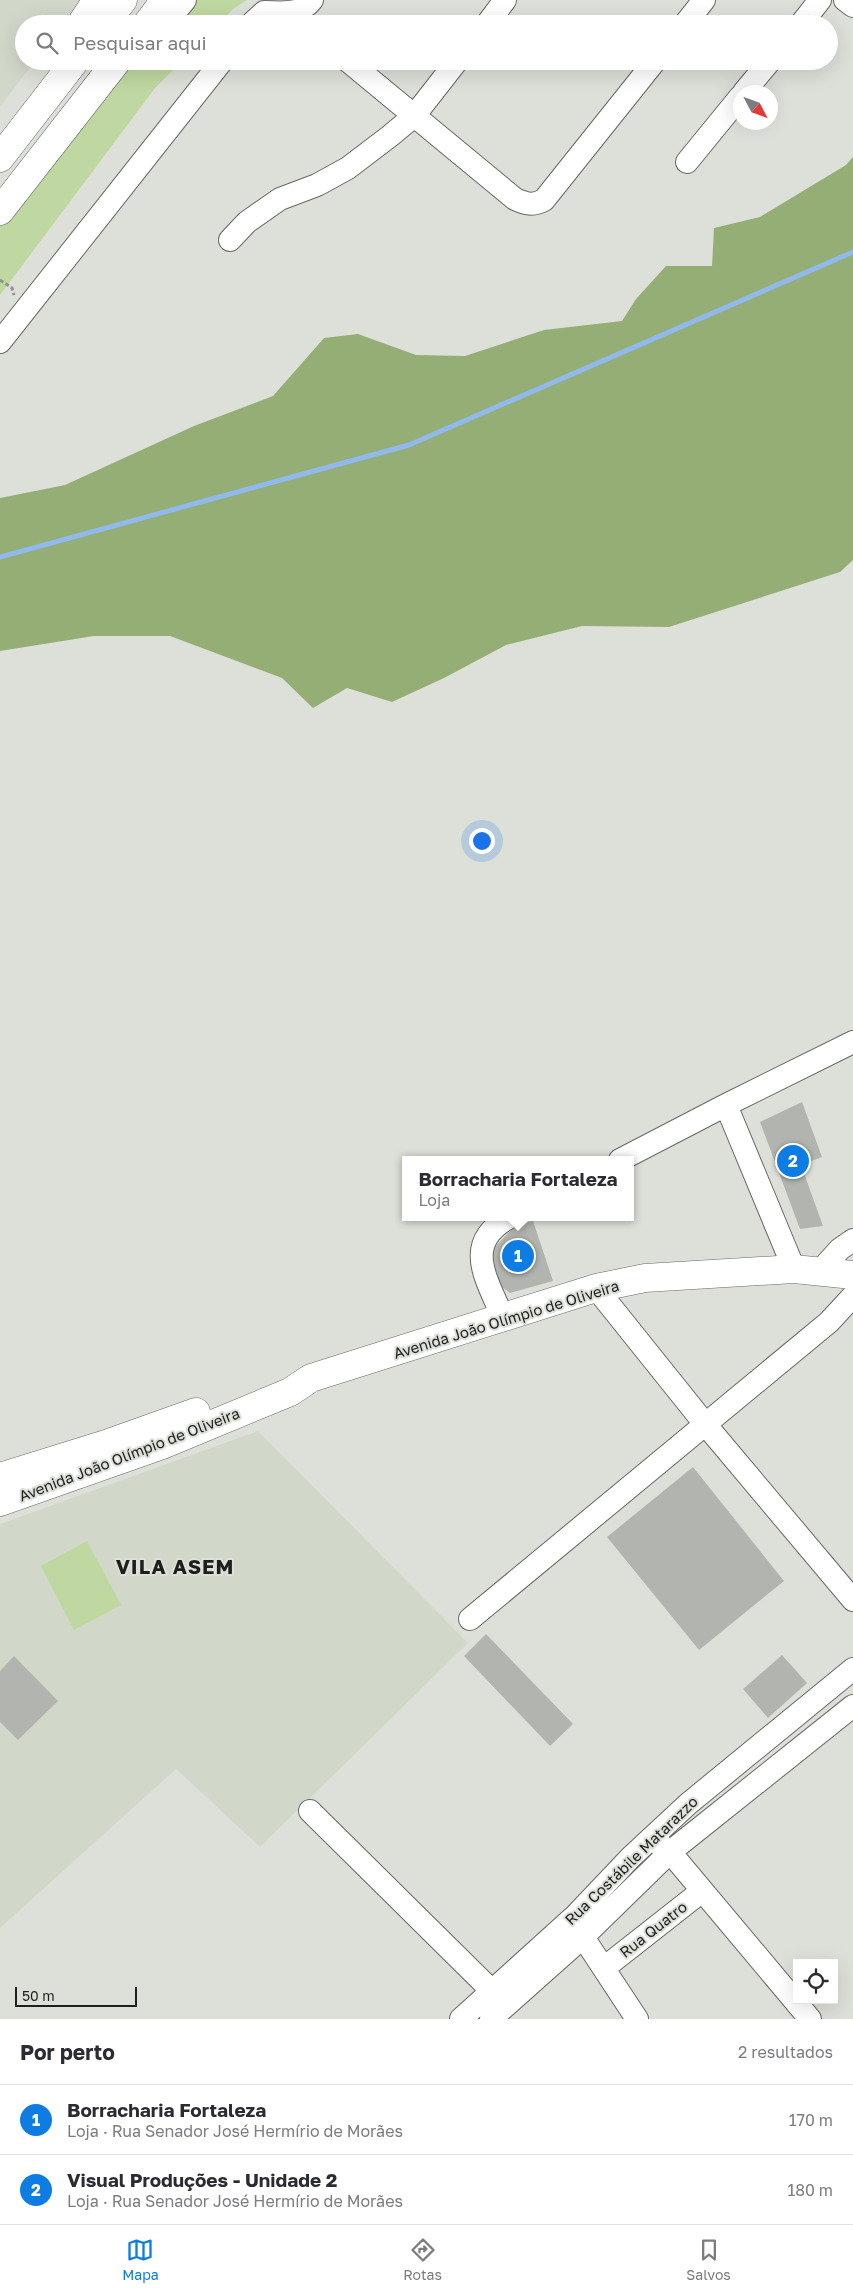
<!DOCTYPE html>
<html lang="pt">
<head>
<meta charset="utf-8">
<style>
	body { margin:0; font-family:"Golos Text",sans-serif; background:#f2f2f3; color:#2b2b33 }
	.controls { position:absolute; right:15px; bottom:15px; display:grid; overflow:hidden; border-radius:0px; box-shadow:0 5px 20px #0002 }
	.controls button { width:45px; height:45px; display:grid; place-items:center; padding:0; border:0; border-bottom:1px solid #e1e1e2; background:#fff; color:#2b2b33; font:25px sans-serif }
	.compass { position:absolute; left:733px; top:85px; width:45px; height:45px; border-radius:50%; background:#fff; box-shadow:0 5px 20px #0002; rotate:131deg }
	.scale { position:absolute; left:15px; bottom:12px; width:122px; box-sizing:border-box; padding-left:5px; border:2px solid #1e1f1c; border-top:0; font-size:14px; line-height:18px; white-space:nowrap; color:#1e1f1c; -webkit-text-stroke:4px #dde0d9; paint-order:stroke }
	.you { position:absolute; left:481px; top:840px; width:18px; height:18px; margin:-12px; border:4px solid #fff; border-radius:50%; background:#1a73e8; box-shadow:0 0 0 8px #1a73e833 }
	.badge { display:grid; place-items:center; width:32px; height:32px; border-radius:50%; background:#0d7ce3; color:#fff; font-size:16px; font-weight:700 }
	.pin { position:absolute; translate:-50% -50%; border:2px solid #fff; box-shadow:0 1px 5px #0006 }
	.popup { position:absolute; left:402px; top:1156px; width:232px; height:65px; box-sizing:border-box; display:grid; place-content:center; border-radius:0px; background:#fff; filter:drop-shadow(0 1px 4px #0005); font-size:16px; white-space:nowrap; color:#7c7c81 }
	.popup b { font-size:19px; color:#2b2b33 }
	.popup::after { content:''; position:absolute; left:50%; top:100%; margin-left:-10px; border:10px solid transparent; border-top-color:#fff }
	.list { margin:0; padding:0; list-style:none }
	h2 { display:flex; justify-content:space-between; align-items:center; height:65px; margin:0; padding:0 20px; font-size:21px }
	h2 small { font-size:16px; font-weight:400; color:#7c7c81 }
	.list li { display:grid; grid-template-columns:32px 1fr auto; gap:15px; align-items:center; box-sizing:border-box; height:70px; padding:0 20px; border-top:1px solid #e1e1e2 }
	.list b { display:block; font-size:19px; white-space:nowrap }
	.list p { margin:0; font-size:16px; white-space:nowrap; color:#7c7c81 }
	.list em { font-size:16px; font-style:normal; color:#7c7c81 }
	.icon { flex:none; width:28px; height:28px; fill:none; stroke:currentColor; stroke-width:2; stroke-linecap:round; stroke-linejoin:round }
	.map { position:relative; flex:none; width:853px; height:2019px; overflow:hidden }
	.search { position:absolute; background:#fff; box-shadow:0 5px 20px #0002; left:15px; right:15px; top:15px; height:55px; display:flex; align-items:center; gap:12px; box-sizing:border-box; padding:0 18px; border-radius:28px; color:#7c7c81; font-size:19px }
	.sheet { height:205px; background:#fff }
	nav { display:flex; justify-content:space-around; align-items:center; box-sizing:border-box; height:70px; border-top:1px solid #e1e1e2; background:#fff; font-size:14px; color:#7c7c81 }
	nav a { display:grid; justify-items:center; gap:2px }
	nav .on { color:#0d7ce3 }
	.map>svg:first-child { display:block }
	.built { fill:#d1d8ca }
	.green { fill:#bfd7a0 }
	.forest { fill:#95ae75 }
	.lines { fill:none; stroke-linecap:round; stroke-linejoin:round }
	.stream { stroke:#91b9eb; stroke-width:5 }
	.building { fill:#b2b5af }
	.minor-casing { stroke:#676964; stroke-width:24 }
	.major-casing { stroke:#676964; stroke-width:29 }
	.highway-casing { stroke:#676964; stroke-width:29 }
	.path { stroke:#91938e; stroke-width:3; stroke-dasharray:4 2.5; stroke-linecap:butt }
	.minor { stroke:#fff; stroke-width:22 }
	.major { stroke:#fff; stroke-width:28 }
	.highway { stroke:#fff; stroke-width:28 }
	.labels { text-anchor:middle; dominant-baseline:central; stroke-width:4; stroke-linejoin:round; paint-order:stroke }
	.street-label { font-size:15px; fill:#1e1f1c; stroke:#dde0d9 }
	.district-label { font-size:20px; font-weight:bold; letter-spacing:1px; fill:#1e1f1c; stroke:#dde0d9 }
</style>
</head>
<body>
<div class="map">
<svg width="853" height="2019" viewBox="0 0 853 2019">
	<rect width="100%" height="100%" fill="#dde0d9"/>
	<path class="built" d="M0,0H82L64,24H24V61H35L0,107Z
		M258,1431L468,1643L260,1847L176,1769L0,1928V1524Z"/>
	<path class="green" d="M192,0H247L233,9L219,24H169Z
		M134,61H182L155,88L0,295V224L78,125Z
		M87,1541L121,1605L74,1630L41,1566Z"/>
	<path class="forest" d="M853,157V560L840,572L669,627L582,626L506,645L444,678L392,702L347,688L313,708L282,678L170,636H94L0,651V498L65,485L194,426L273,396L324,338L358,334L416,355L465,356L544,330L622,321L636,299L666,266H712L714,228L760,217L846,165Z"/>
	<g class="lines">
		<path class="stream" d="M0,557L409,445L853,252"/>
	</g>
	<path class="building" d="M802,1102L822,1157L801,1165L823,1226L800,1229L760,1122Z
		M533,1221L553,1281L510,1293L502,1287L492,1263L490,1252L516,1225Z
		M693,1467L784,1581L699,1650L607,1537Z
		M486,1634L573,1724L550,1746L464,1656Z
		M782,1655L807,1683L768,1718L743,1689Z
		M14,1656L58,1701L18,1740L0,1722V1671Z"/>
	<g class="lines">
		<defs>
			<path id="minor" d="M845,0L853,6
				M165,24L185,0
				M251,24L264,12C282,12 300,16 312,0
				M487,24L505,0
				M685,24L704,0
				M801,24L820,0
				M348,61L515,199C526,204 533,206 544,200L655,61
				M744,92L770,61
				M687,162L740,97
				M230,240L247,222L280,199L317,185L348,168L390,136L414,116L457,61
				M0,342L222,61
				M726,1105L794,1269
				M620,1160L726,1105L853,1042
				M820,1271L840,1249L853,1240
				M596,1288L705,1424L853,1600
				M503,1318C487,1279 461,1243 510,1217
				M470,1619L829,1322L853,1296
				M310,1811L492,1991
				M659,1844L670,1852L810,2019
				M578,1925L583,1937L637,2019
				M604,1968L702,1891
				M461,2019L575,1916L631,1857L688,1804L853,1669
				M491,2019L583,1937L670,1852L853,1706"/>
			<path id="major" d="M0,1477L109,1443L196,1412
				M0,1502L162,1445L290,1392L311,1378L596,1288L645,1278L794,1269L853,1275"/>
			<path id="highway" d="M81,24L97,0
				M104,24L123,0
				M147,24L165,0
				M0,158L75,61
				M0,211L117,61"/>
		</defs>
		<use href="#minor" class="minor-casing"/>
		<use href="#major" class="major-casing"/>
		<use href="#highway" class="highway-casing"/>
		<path class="path" d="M0,280L12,288L14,295"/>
		<use href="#minor" class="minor"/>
		<use href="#major" class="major"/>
		<use href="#highway" class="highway"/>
	</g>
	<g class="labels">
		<g class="street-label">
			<text transform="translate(506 1319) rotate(-17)">Avenida João Olímpio de Oliveira</text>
			<text transform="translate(129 1454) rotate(-21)">Avenida João Olímpio de Oliveira</text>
			<text transform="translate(631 1860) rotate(-44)">Rua Costábile Matarazzo</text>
			<text transform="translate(653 1929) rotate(-38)">Rua Quatro</text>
		</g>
		<g class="district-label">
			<text x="175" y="1566">VILA ASEM</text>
		</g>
	</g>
</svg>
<div class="controls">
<button><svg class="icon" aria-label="locate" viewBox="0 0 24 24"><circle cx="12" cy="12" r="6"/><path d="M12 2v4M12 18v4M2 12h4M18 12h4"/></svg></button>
</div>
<svg class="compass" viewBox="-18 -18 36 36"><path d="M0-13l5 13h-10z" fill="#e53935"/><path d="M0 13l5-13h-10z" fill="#7c7c81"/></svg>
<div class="scale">50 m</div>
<div class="you"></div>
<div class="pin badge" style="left:518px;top:1256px">1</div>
<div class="popup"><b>Borracharia Fortaleza</b>Loja</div>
<div class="pin badge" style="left:793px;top:1161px">2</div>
<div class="search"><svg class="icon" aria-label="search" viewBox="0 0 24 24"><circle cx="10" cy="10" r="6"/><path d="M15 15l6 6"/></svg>Pesquisar aqui</div>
</div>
<section class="sheet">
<h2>Por perto<small>2 resultados</small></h2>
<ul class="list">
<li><span class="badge">1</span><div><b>Borracharia Fortaleza</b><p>Loja · Rua Senador José Hermírio de Morães</p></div><em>170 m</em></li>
<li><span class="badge">2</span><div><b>Visual Produções - Unidade 2</b><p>Loja · Rua Senador José Hermírio de Morães</p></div><em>180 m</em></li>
</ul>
</section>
<nav>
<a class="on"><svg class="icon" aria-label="map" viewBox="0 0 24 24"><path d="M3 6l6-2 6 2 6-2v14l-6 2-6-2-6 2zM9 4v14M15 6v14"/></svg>Mapa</a>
<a><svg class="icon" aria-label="directions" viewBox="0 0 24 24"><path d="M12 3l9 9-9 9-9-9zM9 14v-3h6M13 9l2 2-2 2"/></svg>Rotas</a>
<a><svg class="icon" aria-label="saved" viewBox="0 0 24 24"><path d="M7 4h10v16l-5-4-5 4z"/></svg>Salvos</a>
</nav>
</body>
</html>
